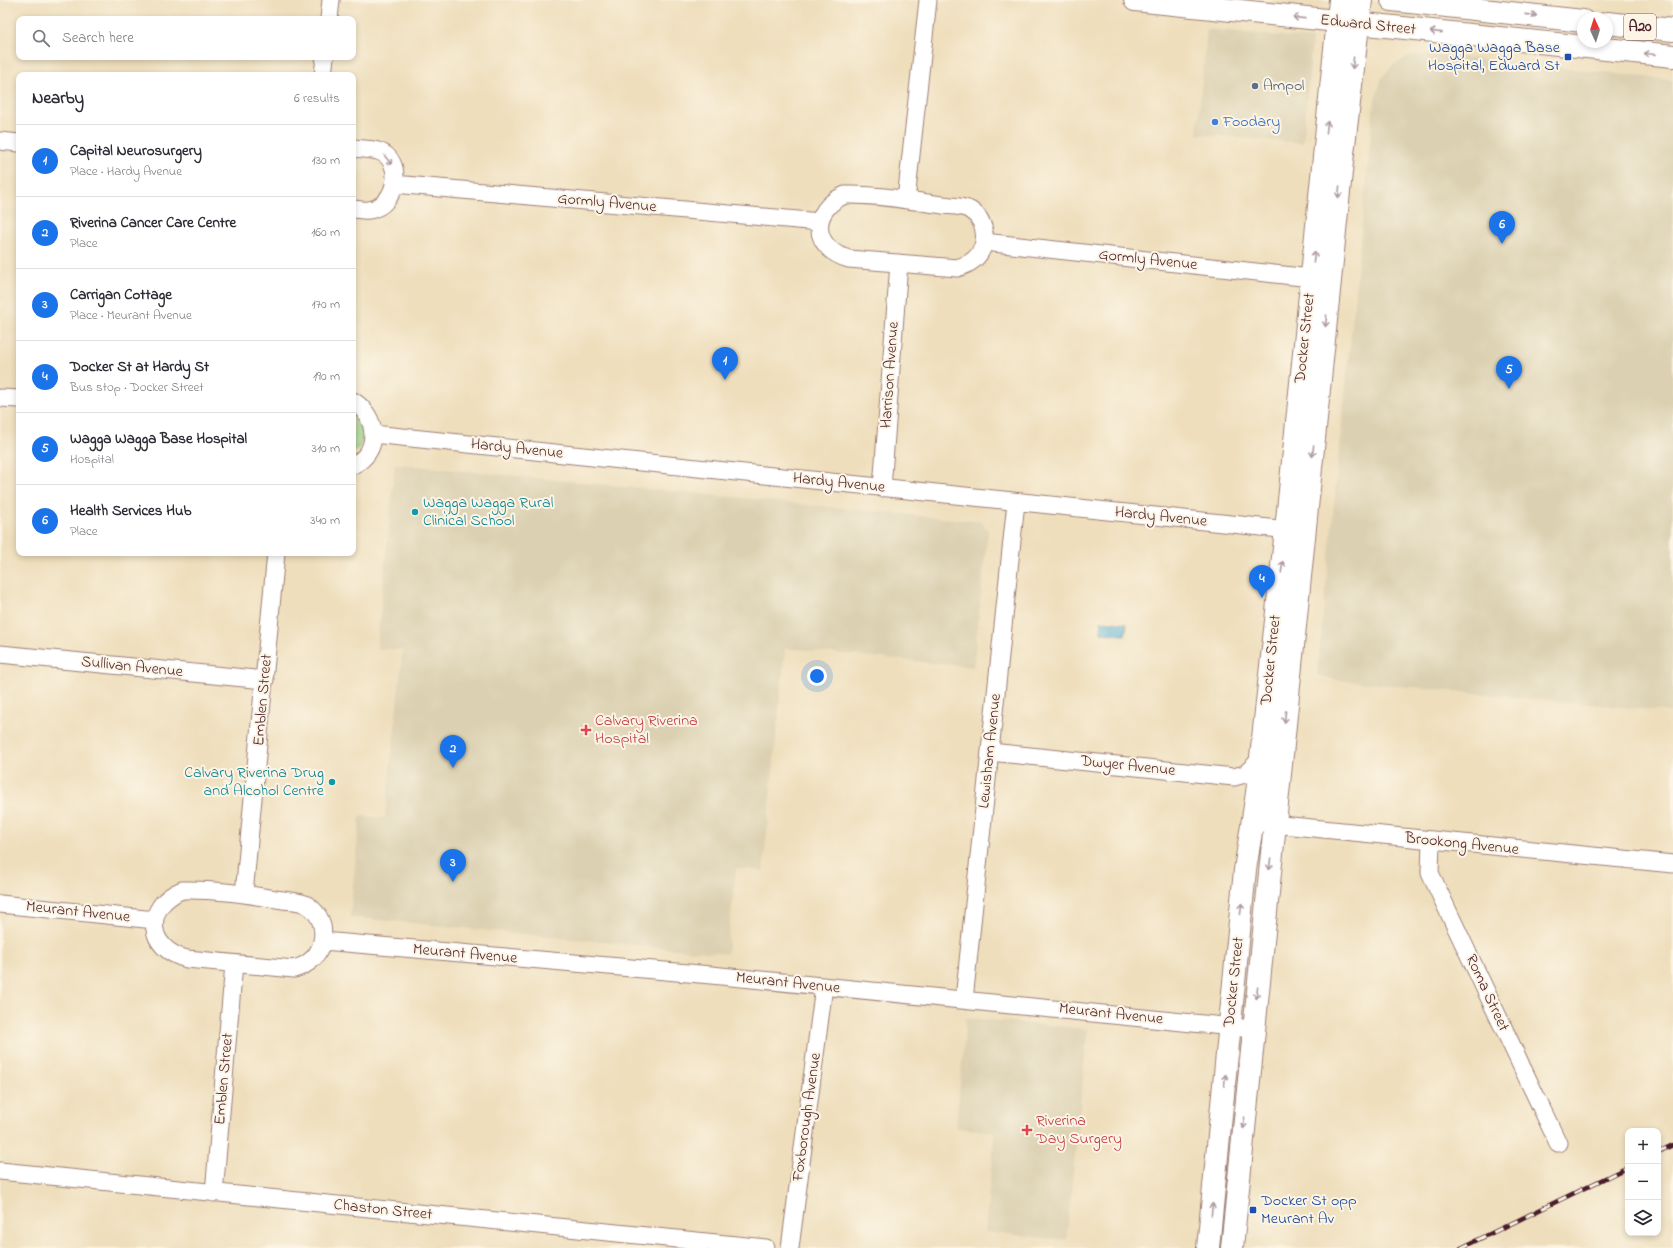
<!DOCTYPE html>
<html lang="en">
<head>
<meta charset="utf-8">
<style>
	body { margin:0; font-family:"Indie Flower",sans-serif; background:#f7f7f7; color:#2b2b33 }
	.controls { position:absolute; right:12px; bottom:12px; display:grid; overflow:hidden; border-radius:8px; box-shadow:0 2px 6px #0003 }
	.controls button { width:36px; height:36px; display:grid; place-items:center; padding:0; border:0; border-bottom:1px solid #e1e1e2; background:#fff; color:#2b2b33; font:20px sans-serif }
	.compass { position:absolute; left:1577px; top:12px; width:36px; height:36px; border-radius:50%; background:#fff; box-shadow:0 2px 6px #0003; rotate:356deg }
	.you { position:absolute; left:817px; top:676px; width:14px; height:14px; margin:-10px; border:3px solid #fff; border-radius:50%; background:#1a73e8; box-shadow:0 0 0 6px #1a73e833 }
	.badge { display:grid; place-items:center; width:26px; height:26px; border-radius:50%; background:#1a73e8; color:#fff; font-size:13px; font-weight:700 }
	.pin { position:absolute; translate:-50% -33px; filter:drop-shadow(0 1px 2px #0008) }
	.pin::after { content:''; position:absolute; top:21px; width:14px; height:12px; background:inherit; clip-path:polygon(0 0,100% 0,50% 100%) }
	.list { margin:0; padding:0; list-style:none }
	h2 { display:flex; justify-content:space-between; align-items:center; height:52px; margin:0; padding:0 16px; font-size:17px }
	h2 small { font-size:13px; font-weight:400; color:#7c7c81 }
	.list li { display:grid; grid-template-columns:26px 1fr auto; gap:12px; align-items:center; box-sizing:border-box; height:72px; padding:0 16px; border-top:1px solid #e1e1e2 }
	.list b { display:block; font-size:15px; white-space:nowrap }
	.list p { margin:0; font-size:13px; white-space:nowrap; color:#7c7c81 }
	.list em { font-size:13px; font-style:normal; color:#7c7c81 }
	.icon { flex:none; width:22px; height:22px; fill:none; stroke:currentColor; stroke-width:2; stroke-linecap:round; stroke-linejoin:round }
	.map { position:relative; flex:none; width:1673px; height:1248px; overflow:hidden }
	.search { position:absolute; background:#fff; box-shadow:0 2px 6px #0003; left:16px; top:16px; width:340px; height:44px; display:flex; align-items:center; gap:10px; box-sizing:border-box; padding:0 14px; border-radius:8px; color:#7c7c81; font-size:15px }
	.panel { position:absolute; background:#fff; box-shadow:0 2px 6px #0003; left:16px; top:72px; width:340px; height:484px; border-radius:8px }
	.map>svg:first-child { display:block }
	.built { fill:#dbd0b1 }
	.green { fill:#92cc81; stroke:#6e7656 }
	.water { fill:#56b3d4; stroke:#506980 }
	.lines { fill:none; stroke-linecap:round; stroke-linejoin:round }
	.street-casing { stroke:#9c7e74; stroke-width:19 }
	.secondary-casing { stroke:#9c7e74; stroke-width:24 }
	.highway-casing { stroke:#9c7e74; stroke-width:24 }
	.street { stroke:#fff; stroke-width:17 }
	.secondary { stroke:#fff; stroke-width:22 }
	.highway { stroke:#fff; stroke-width:22 }
	.rail-casing { stroke:#4a1f2b; stroke-width:4.5 }
	.rail { stroke:#fcf5e5; stroke-width:3; stroke-dasharray:9; stroke-linecap:butt }
	.oneway { stroke:#ae9aa0 }
	.transit-dot { fill:#1a4fb4; stroke:#fcf5e5; stroke-width:1.5 }
	.service-dot { fill:#5c6f8a; stroke:#fcf5e5; stroke-width:1.5 }
	.shop-dot { fill:#3f7fe0; stroke:#fcf5e5; stroke-width:1.5 }
	.culture-dot { fill:#0f9aa8; stroke:#fcf5e5; stroke-width:1.5 }
	.health-dot { fill:#e0444e; stroke:#fcf5e5; stroke-width:1.5 }
	.labels { text-anchor:middle; dominant-baseline:central; stroke-width:4; stroke-linejoin:round; paint-order:stroke }
	.shield { fill:#fcf5e5; stroke:#7f5f63; stroke-width:1 }
	.shield-label { font-size:15px; font-weight:bold; fill:#4a1f2b }
	.street-label { font-size:16px; fill:#4a1f2b; stroke:#fcf5e5 }
	.transit-label { font-size:16px; fill:#164399; stroke:#fcf5e5; text-anchor:end }
	.service-label { font-size:16px; fill:#4e5e75; stroke:#fcf5e5; text-anchor:start }
	.shop-label { font-size:16px; fill:#366cbe; stroke:#fcf5e5; text-anchor:start }
	.culture-label { font-size:16px; fill:#0d838f; stroke:#fcf5e5; text-anchor:start }
	.health-label { font-size:16px; fill:#be3a42; stroke:#fcf5e5; text-anchor:start }
</style>
</head>
<body>
<div class="map">
<svg width="1673" height="1248" viewBox="0 0 1673 1248">
	<rect width="100%" height="100%" fill="#fcf5e5"/>
	<filter id="ink" filterUnits="userSpaceOnUse"><feTurbulence type="fractalNoise" baseFrequency=".025" numOctaves="2"/><feDisplacementMap in="SourceGraphic" scale="8" xChannelSelector="R" yChannelSelector="G"/><feConvolveMatrix kernelMatrix="1 2 1 2 8 2 1 2 1" color-interpolation-filters="sRGB"/></filter>
	<filter id="wash" filterUnits="userSpaceOnUse"><feTurbulence type="fractalNoise" baseFrequency=".012" numOctaves="4" result="noise"/><feDisplacementMap in="SourceGraphic" scale="16" xChannelSelector="R" yChannelSelector="G"/><feGaussianBlur stdDeviation="0.9" result="paint"/><feColorMatrix in="noise" values="0 0 0 0 0 0 0 0 0 0 0 0 0 0 0 0 0 1.4 0 .05"/><feComposite in="paint" operator="in"/></filter>
	<g filter="url(#wash)">
		<rect width="100%" height="100%" fill="#eedebc"/>
		<path class="built" d="M1207,29L1312,39L1303,143L1197,134Z
			M1430,54L1673,80V712L1337,680L1317,675L1374,103L1382,78L1392,66L1408,57Z
			M395,464L981,522L988,530L973,667L785,648L763,871L736,868L727,954L350,917L360,816L385,818L403,650L377,648Z
			M966,1018L1088,1029L1066,1240L985,1232L995,1132L956,1128Z"/>
		<path class="green" d="M353,413C371,424 367,441 353,453Z"/>
		<path class="water" d="M1102,621L1127,624L1125,635L1101,633Z"/>
	</g>
	<g filter="url(#ink)">
		<g class="lines">
			<defs>
				<path id="street" d="M329,19L331,0
					M323,75L325,57
					M0,141L19,143
					M353,148C361,149 370,149 378,151C405,159 398,206 369,210C364,211 358,209 353,209
					M394,184L820,222
					M845,195C878,194 911,201 943,205C951,206 964,206 970,210C981,217 986,229 984,242C981,257 971,264 957,268L849,259C812,249 809,210 845,195Z
					M906,200L928,0
					M984,242L1311,278
					M0,398L19,399
					M353,401C378,416 381,452 353,465
					M373,434L1298,531
					M882,488L899,263
					M0,654L265,680
					M990,752L1234,777L1245,774L1260,760
					M1252,822L1673,864
					M1431,841L1430,873L1558,1143
					M182,890C216,889 250,895 283,900C290,901 301,901 307,905C320,913 325,927 322,941C319,957 308,965 294,969L187,959C146,949 143,906 182,890Z
					M244,894L276,553
					M0,904L155,920
					M323,941L711,975L1253,1029
					M964,1000L1016,502
					M0,1171L766,1248
					M214,1193L234,964
					M790,1248L824,986"/>
				<path id="secondary" d="M1208,1248L1245,870L1257,793L1286,530L1340,0
					M1232,1248L1342,162L1361,0"/>
				<path id="highway" d="M1135,0L1673,56
					M1392,0L1583,21
					M1607,23L1673,30"/>
			</defs>
			<use href="#street" class="street-casing"/>
			<use href="#secondary" class="secondary-casing"/>
			<use href="#highway" class="highway-casing"/>
			<use href="#street" class="street"/>
			<use href="#secondary" class="secondary"/>
			<use href="#highway" class="highway"/>
			<defs>
				<path id="rail" d="M1658,1152L1673,1145
					M1461,1248L1628,1167"/>
			</defs>
			<use href="#rail" class="rail-casing"/>
			<use href="#rail" class="rail"/>
		</g>
		<defs><path id="oneway-shaft" d="M-6 0H5M1.5-3L5.5 0L1.5 3" fill="none" stroke-width="1.6" stroke-linecap="round" stroke-linejoin="round"/></defs>
		<g class="oneway">
			<use href="#oneway-shaft" transform="translate(1531 15) rotate(6)"/>
			<use href="#oneway-shaft" transform="translate(1299 18) rotate(-174)"/>
			<use href="#oneway-shaft" transform="translate(1436 32) rotate(-174)"/>
			<use href="#oneway-shaft" transform="translate(1650 54) rotate(-175)"/>
			<use href="#oneway-shaft" transform="translate(1353 63) rotate(96)"/>
			<use href="#oneway-shaft" transform="translate(1327 127) rotate(-84)"/>
			<use href="#oneway-shaft" transform="translate(388 160) rotate(51)"/>
			<use href="#oneway-shaft" transform="translate(1339 192) rotate(96)"/>
			<use href="#oneway-shaft" transform="translate(1314 257) rotate(-84)"/>
			<use href="#oneway-shaft" transform="translate(1326 321) rotate(96)"/>
			<use href="#oneway-shaft" transform="translate(1313 451) rotate(96)"/>
			<use href="#oneway-shaft" transform="translate(1282 567) rotate(-83)"/>
			<use href="#oneway-shaft" transform="translate(1285 717) rotate(96)"/>
			<use href="#oneway-shaft" transform="translate(1270 864) rotate(96)"/>
			<use href="#oneway-shaft" transform="translate(1241 909) rotate(-84)"/>
			<use href="#oneway-shaft" transform="translate(1257 993) rotate(96)"/>
			<use href="#oneway-shaft" transform="translate(1225 1080) rotate(-84)"/>
			<use href="#oneway-shaft" transform="translate(1244 1123) rotate(96)"/>
			<use href="#oneway-shaft" transform="translate(1212 1209) rotate(-84)"/>
		</g>
	</g>
	<g class="transit-dot">
		<rect x="1564" y="53" width="8" height="8" rx="2"/>
		<rect x="1249" y="1206" width="8" height="8" rx="2"/>
	</g>
	<circle class="service-dot" cx="1255" cy="86" r="4"/>
	<circle class="shop-dot" cx="1215" cy="122" r="4"/>
	<g class="culture-dot">
		<circle cx="415" cy="512" r="4"/>
		<circle cx="332" cy="782" r="4"/>
	</g>
	<g class="health-dot">
		<path d="M584 724h4v4h4v4h-4v4h-4v-4h-4v-4h4z"/>
		<path d="M1025 1124h4v4h4v4h-4v4h-4v-4h-4v-4h4z"/>
	</g>
	<g class="labels">
		<rect class="shield" x="1624" y="14" width="32" height="26" rx="3"/>
		<g class="shield-label">
			<text x="1640" y="27">A20</text>
		</g>
		<g class="street-label">
			<text transform="translate(1368 25) rotate(6)">Edward Street</text>
			<text transform="translate(607 203) rotate(5)">Gormly Avenue</text>
			<text transform="translate(1148 260) rotate(6)">Gormly Avenue</text>
			<text transform="translate(1305 338) rotate(-84)">Docker Street</text>
			<text transform="translate(890 375) rotate(-86)">Harrison Avenue</text>
			<text transform="translate(517 449) rotate(6)">Hardy Avenue</text>
			<text transform="translate(839 483) rotate(6)">Hardy Avenue</text>
			<text transform="translate(1161 517) rotate(6)">Hardy Avenue</text>
			<text transform="translate(1271 660) rotate(-84)">Docker Street</text>
			<text transform="translate(132 667) rotate(6)">Sullivan Avenue</text>
			<text transform="translate(263 700) rotate(-85)">Emblen Street</text>
			<text transform="translate(990 751) rotate(-84)">Lewisham Avenue</text>
			<text transform="translate(1128 766) rotate(6)">Dwyer Avenue</text>
			<text transform="translate(1462 844) rotate(6)">Brookong Avenue</text>
			<text transform="translate(78 912) rotate(6)">Meurant Avenue</text>
			<text transform="translate(465 954) rotate(5)">Meurant Avenue</text>
			<text transform="translate(1234 982) rotate(-84)">Docker Street</text>
			<text transform="translate(788 983) rotate(6)">Meurant Avenue</text>
			<text transform="translate(1487 993) rotate(65)">Roma Street</text>
			<text transform="translate(1111 1014) rotate(6)">Meurant Avenue</text>
			<text transform="translate(224 1079) rotate(-85)">Emblen Street</text>
			<text transform="translate(807 1117) rotate(-82)">Foxborough Avenue</text>
			<text transform="translate(383 1210) rotate(6)">Chaston Street</text>
		</g>
		<g class="transit-label">
			<text x="1560" y="48">Wagga Wagga Base<tspan x="1560" dy="18">Hospital, Edward St</tspan></text>
			<text x="1261" y="1201" text-anchor="start">Docker St opp<tspan x="1261" dy="18">Meurant Av</tspan></text>
		</g>
		<g class="service-label">
			<text x="1263" y="86">Ampol</text>
		</g>
		<g class="shop-label">
			<text x="1223" y="122">Foodary</text>
		</g>
		<g class="culture-label">
			<text x="423" y="503">Wagga Wagga Rural<tspan x="423" dy="18">Clinical School</tspan></text>
			<text x="324" y="773" text-anchor="end">Calvary Riverina Drug<tspan x="324" dy="18">and Alcohol Centre</tspan></text>
		</g>
		<g class="health-label">
			<text x="595" y="721">Calvary Riverina<tspan x="595" dy="18">Hospital</tspan></text>
			<text x="1036" y="1121">Riverina<tspan x="1036" dy="18">Day Surgery</tspan></text>
		</g>
	</g>
</svg>
<div class="controls">
<button>+</button>
<button>−</button>
<button><svg class="icon" aria-label="layers" viewBox="0 0 24 24"><path d="M12 4l9 5-9 5-9-5zM3 14l9 5 9-5"/></svg></button>
</div>
<svg class="compass" viewBox="-18 -18 36 36"><path d="M0-13l5 13h-10z" fill="#e53935"/><path d="M0 13l5-13h-10z" fill="#7c7c81"/></svg>
<div class="you"></div>
<div class="pin badge" style="left:725px;top:380px">1</div>
<div class="pin badge" style="left:453px;top:768px">2</div>
<div class="pin badge" style="left:453px;top:882px">3</div>
<div class="pin badge" style="left:1262px;top:598px">4</div>
<div class="pin badge" style="left:1509px;top:389px">5</div>
<div class="pin badge" style="left:1502px;top:244px">6</div>
<div class="search"><svg class="icon" aria-label="search" viewBox="0 0 24 24"><circle cx="10" cy="10" r="6"/><path d="M15 15l6 6"/></svg>Search here</div>
<section class="panel">
<h2>Nearby<small>6 results</small></h2>
<ul class="list">
<li><span class="badge">1</span><div><b>Capital Neurosurgery</b><p>Place · Hardy Avenue</p></div><em>130 m</em></li>
<li><span class="badge">2</span><div><b>Riverina Cancer Care Centre</b><p>Place</p></div><em>160 m</em></li>
<li><span class="badge">3</span><div><b>Carrigan Cottage</b><p>Place · Meurant Avenue</p></div><em>170 m</em></li>
<li><span class="badge">4</span><div><b>Docker St at Hardy St</b><p>Bus stop · Docker Street</p></div><em>190 m</em></li>
<li><span class="badge">5</span><div><b>Wagga Wagga Base Hospital</b><p>Hospital</p></div><em>310 m</em></li>
<li><span class="badge">6</span><div><b>Health Services Hub</b><p>Place</p></div><em>340 m</em></li>
</ul>
</section>
</div>
</body>
</html>
